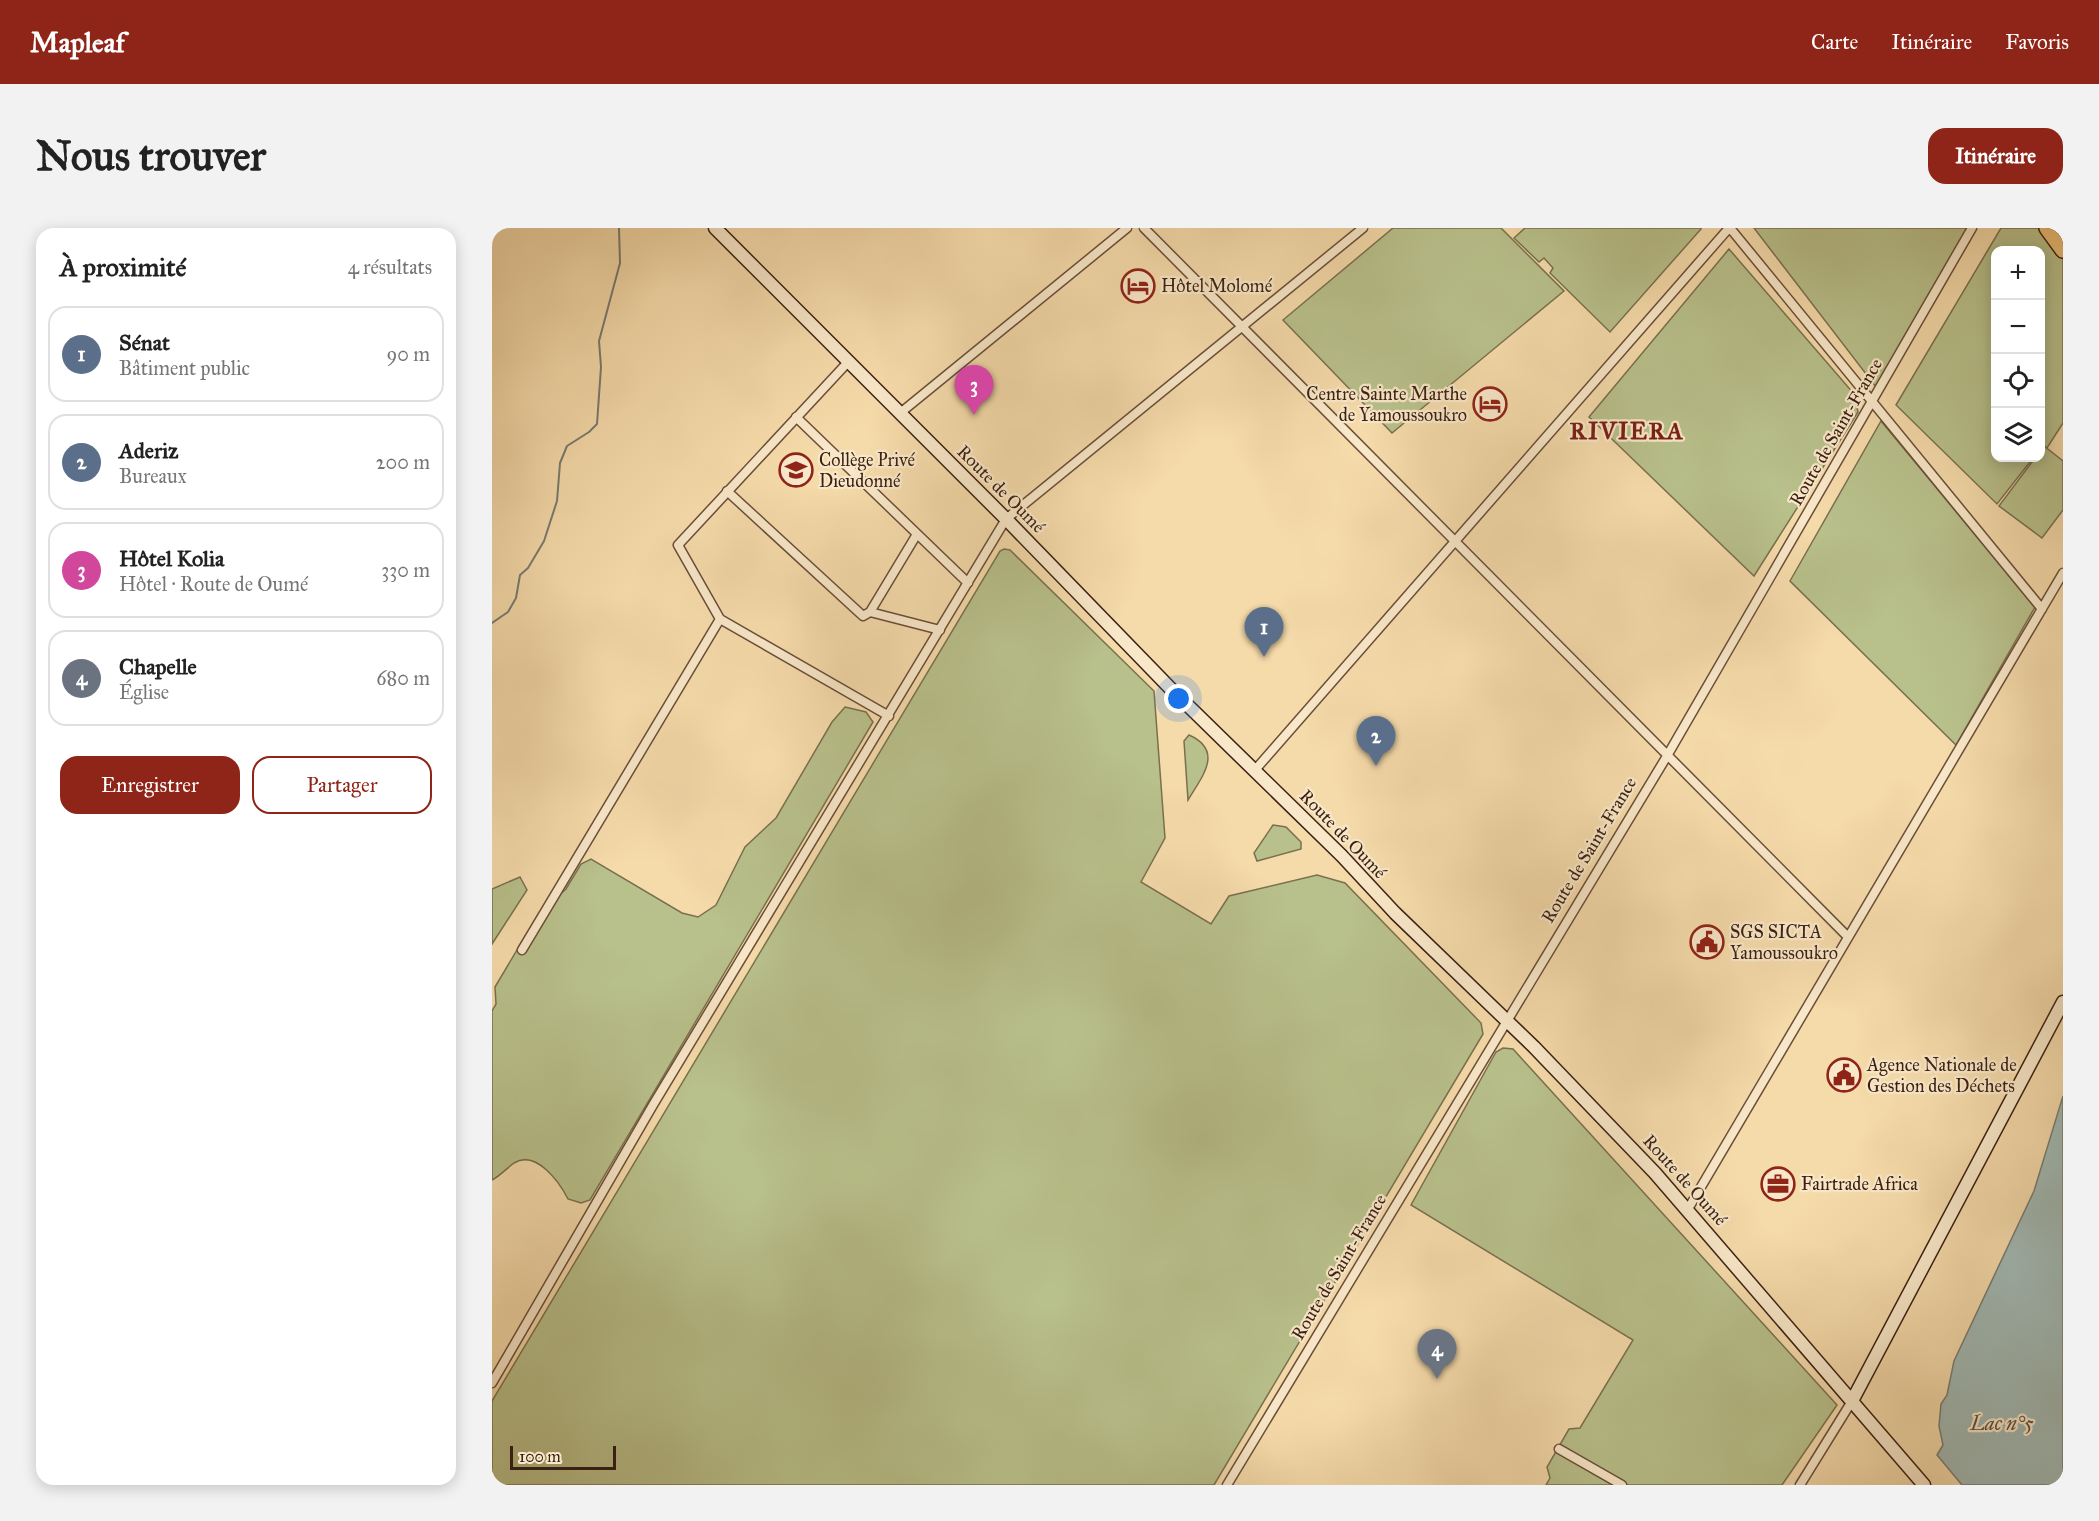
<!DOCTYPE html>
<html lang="fr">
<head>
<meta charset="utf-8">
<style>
	body { margin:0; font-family:"IM FELL Great Primer",serif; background:#f2f2f2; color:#222 }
	.controls { position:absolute; right:18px; top:18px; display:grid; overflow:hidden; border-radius:12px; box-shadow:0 3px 15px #0003 }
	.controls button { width:54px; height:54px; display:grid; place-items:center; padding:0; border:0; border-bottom:2px solid #e0e0e0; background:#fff; color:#222; font:30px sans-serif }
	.scale { position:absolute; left:18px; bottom:15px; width:106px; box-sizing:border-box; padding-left:6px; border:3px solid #3b2013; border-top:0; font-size:16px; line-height:21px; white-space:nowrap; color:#3b2013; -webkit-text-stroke:4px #f8e7c8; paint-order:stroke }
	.you { position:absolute; left:687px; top:471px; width:21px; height:21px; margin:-15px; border:4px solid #fff; border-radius:50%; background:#1a73e8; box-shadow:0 0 0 9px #1a73e833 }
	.badge { display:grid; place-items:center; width:39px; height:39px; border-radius:50%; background:#8f2418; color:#fff; font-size:20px; font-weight:700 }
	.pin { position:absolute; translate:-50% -50px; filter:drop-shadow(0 2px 3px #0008) }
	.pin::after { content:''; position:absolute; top:32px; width:21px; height:18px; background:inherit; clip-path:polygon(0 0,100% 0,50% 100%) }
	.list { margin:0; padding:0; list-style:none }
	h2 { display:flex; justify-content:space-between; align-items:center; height:78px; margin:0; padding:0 24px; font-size:26px }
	h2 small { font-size:20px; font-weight:400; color:#767676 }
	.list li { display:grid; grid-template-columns:39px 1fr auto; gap:18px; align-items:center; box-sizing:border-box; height:96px; margin:0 12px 12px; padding:0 12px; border:2px solid #e0e0e0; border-radius:18px }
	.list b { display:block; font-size:22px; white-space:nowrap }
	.list p { margin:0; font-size:20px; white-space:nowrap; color:#767676 }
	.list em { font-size:20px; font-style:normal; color:#767676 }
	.actions { display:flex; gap:12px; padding:18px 24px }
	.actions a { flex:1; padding:14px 0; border:2px solid #8f2418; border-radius:18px; text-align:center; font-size:21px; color:#8f2418 }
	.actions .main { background:#8f2418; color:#fff }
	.icon { flex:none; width:33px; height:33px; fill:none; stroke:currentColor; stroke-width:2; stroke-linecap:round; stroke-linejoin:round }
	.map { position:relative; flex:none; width:1571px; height:1257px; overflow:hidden; border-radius:18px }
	header { display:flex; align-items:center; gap:36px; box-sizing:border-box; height:84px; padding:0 30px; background:#8f2418; color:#fff }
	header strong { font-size:28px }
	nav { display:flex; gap:33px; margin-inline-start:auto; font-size:21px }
	.intro { display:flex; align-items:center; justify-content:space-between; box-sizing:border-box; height:144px; padding:0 36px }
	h1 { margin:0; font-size:42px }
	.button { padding:15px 27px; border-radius:18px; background:#8f2418; color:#fff; font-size:21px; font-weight:700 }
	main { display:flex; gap:36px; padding:0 36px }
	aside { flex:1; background:#fff; border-radius:18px; box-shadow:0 3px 15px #0003 }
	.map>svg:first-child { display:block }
	.green { fill:#b8c08b; stroke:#7a704f; stroke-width:1.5 }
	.water { fill:#a0b8b3; stroke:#787b73; stroke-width:1.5 }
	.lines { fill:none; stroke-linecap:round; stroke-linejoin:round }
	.stream { stroke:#787b73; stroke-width:2 }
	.street-casing { stroke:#6a4e39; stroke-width:11 }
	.secondary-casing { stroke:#3b2013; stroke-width:15 }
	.highway-casing { stroke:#3b2013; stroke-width:18 }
	.street { stroke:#f8e7c8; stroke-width:8 }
	.secondary { stroke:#f8e7c8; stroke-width:12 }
	.highway { stroke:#eabd75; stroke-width:15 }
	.labels { text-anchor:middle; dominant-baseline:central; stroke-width:4.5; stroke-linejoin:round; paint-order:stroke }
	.poi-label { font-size:18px; fill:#3b2013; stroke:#f8e7c8; text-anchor:start }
	.street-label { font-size:18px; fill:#3b2013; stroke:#f8e7c8 }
	.water-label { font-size:20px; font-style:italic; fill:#594e43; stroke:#f8e7c8 }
	.district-label { font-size:24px; font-weight:bold; letter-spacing:1.5px; fill:#7a1f14; stroke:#f8e7c8 }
</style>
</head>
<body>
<header>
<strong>Mapleaf</strong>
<nav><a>Carte</a><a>Itinéraire</a><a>Favoris</a></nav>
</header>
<div class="intro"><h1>Nous trouver</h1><a class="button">Itinéraire</a></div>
<main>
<aside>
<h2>À proximité<small>4 résultats</small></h2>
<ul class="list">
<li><span class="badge" style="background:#5c6f8a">1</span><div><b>Sénat</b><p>Bâtiment public</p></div><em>90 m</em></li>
<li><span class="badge" style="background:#5c6f8a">2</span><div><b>Aderiz</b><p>Bureaux</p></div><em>200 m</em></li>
<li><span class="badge" style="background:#d1479c">3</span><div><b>Hôtel Kolia</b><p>Hôtel · Route de Oumé</p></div><em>330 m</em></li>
<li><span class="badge" style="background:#6b7280">4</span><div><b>Chapelle</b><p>Église</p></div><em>680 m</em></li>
</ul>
<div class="actions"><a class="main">Enregistrer</a><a>Partager</a></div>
</aside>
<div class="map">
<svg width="1571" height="1257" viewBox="0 0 1571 1257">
	<rect width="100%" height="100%" fill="#f5daaa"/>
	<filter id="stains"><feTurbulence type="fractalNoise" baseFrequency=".00333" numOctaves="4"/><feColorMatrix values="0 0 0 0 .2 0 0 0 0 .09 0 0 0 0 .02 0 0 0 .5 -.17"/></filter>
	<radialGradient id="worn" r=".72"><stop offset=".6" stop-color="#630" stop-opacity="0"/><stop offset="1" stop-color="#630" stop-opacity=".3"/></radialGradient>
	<path class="green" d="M901,0H1009L1072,63L900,205L791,92Z
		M1033,0H1209V1L1118,104L1058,45L1061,40L1052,30L1047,34L1022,10Z
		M1262,0H1477L1384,159Z
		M1509,0H1550L1571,25V195L1555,220L1551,217L1549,220L1548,22H1504V230H1541L1505,276L1404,177Z
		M1237,21L1363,167L1366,184L1262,348L1097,189Z
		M1389,193L1543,379L1464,517L1298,353Z
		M1552,218L1571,233V282L1550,310L1507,278L1543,230H1548Z
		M512,321L518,322L662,463L673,610L649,654L719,696L737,668L825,647L853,655L989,795L991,806L722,1257H0V1173L508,323Z
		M353,479L374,484L381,494L98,972L89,975L76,971C68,955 44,921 22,935C15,940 8,948 0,952V783L4,776L3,759L47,685L74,661L89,636L99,631L190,685L206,689L224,677L253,619L284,590L340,494Z
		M697,507C733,523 709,550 696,572L692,513Z
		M781,597L794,599L809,614V621L765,633L762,625Z
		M28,649L35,662L0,716V661Z
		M1011,820L1021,821L1345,1177L1290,1257H1054L1058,1250L1055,1239L1077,1201L1088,1200L1141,1112L919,977L1004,824Z"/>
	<path class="water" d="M1571,868V1257H1470L1445,1227L1451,1217L1447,1198L1449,1176L1455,1167L1462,1133L1542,963Z"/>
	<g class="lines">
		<path class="stream" d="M0,395L16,384L24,370L28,347L36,340L52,313L65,273L68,235L75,218L97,204L105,196L109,139L107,113L128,35L127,0"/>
		<defs>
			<path id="street" d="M652,0L1356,709
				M1238,0L1550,381
				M357,133L186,317L228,391L397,488
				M407,186L635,0
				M304,189L476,355
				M235,263L371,388L378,384L425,306
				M378,384L448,402
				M763,542L1237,0
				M30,722L228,391
				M1196,981L1571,345
				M0,1155L161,877L514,291L871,0
				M1067,1221L1130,1257
				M735,1257L1175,528L1480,0
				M1308,1257L1360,1173"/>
			<path id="secondary" d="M223,0L514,291L679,461L850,628L903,685L1042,819L1163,945L1432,1257
				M1360,1173L1571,774"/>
			<path id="highway" d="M1555,0L1571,22"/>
		</defs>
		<use href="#street" class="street-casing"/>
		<use href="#secondary" class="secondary-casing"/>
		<use href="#highway" class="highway-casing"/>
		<use href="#street" class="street"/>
		<use href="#secondary" class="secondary"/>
		<use href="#highway" class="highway"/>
	</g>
	<defs>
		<symbol id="hotel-ring" viewBox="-11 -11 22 22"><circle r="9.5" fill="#f8e7c8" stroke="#8f2418" stroke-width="1.5"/><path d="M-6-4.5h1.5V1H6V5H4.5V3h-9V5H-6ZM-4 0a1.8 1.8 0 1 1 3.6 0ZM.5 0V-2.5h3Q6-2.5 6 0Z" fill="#8f2418"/></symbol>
		<symbol id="school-ring" viewBox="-11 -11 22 22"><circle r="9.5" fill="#f8e7c8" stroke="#8f2418" stroke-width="1.5"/><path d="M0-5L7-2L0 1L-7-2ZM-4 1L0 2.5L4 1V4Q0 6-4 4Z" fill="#8f2418"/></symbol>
		<symbol id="civic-ring" viewBox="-11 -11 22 22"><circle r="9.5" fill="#f8e7c8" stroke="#8f2418" stroke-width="1.5"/><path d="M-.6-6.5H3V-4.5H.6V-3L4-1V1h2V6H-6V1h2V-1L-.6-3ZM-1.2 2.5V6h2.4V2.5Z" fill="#8f2418"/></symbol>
		<symbol id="office-ring" viewBox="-11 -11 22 22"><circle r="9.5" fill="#f8e7c8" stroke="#8f2418" stroke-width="1.5"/><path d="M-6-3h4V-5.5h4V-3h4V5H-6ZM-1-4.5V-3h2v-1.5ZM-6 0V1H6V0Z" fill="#8f2418"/></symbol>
	</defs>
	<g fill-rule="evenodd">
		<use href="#hotel-ring" x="627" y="39" width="38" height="38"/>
		<use href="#hotel-ring" x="979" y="157" width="38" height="38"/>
		<use href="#school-ring" x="285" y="223" width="38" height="38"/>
		<use href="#civic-ring" x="1196" y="695" width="38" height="38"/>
		<use href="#civic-ring" x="1333" y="828" width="38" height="38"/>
		<use href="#office-ring" x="1267" y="937" width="38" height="38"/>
	</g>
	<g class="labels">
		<g class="poi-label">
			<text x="669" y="58">Hôtel Molomé</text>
			<text x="975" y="166" text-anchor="end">Centre Sainte Marthe<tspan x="975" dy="21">de Yamoussoukro</tspan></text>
			<text x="327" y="232">Collège Privé<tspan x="327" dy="21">Dieudonné</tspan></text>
			<text x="1238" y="704">SGS SICTA<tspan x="1238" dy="21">Yamoussoukro</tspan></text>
			<text x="1375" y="837">Agence Nationale de<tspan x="1375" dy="21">Gestion des Déchets</tspan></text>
			<text x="1309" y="956">Fairtrade Africa</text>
		</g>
		<g class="street-label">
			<text transform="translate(1344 204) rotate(-60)">Route de Saint-France</text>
			<text transform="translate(509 261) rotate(45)">Route de Oumé</text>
			<text transform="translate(851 606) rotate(46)">Route de Oumé</text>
			<text transform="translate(1097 622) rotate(-59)">Route de Saint-France</text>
			<text transform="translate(1193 952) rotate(48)">Route de Oumé</text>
			<text transform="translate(847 1039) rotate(-59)">Route de Saint-France</text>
		</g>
		<g class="water-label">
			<text x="1510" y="1195">Lac n°5</text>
		</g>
		<g class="district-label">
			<text x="1135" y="203">RIVIERA</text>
		</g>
	</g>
	<rect width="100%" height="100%" filter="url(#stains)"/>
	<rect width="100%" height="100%" fill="url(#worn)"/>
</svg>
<div class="controls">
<button>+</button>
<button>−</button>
<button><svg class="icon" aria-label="locate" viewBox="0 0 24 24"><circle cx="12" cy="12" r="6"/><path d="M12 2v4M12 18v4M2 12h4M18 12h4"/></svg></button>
<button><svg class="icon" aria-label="layers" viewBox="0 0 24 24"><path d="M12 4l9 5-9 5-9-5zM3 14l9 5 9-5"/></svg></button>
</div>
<div class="scale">100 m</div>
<div class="you"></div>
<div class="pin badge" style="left:772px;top:429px;background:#5c6f8a">1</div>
<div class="pin badge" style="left:884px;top:538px;background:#5c6f8a">2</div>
<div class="pin badge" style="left:482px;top:187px;background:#d1479c">3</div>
<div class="pin badge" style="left:945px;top:1151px;background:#6b7280">4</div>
</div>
</main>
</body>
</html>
